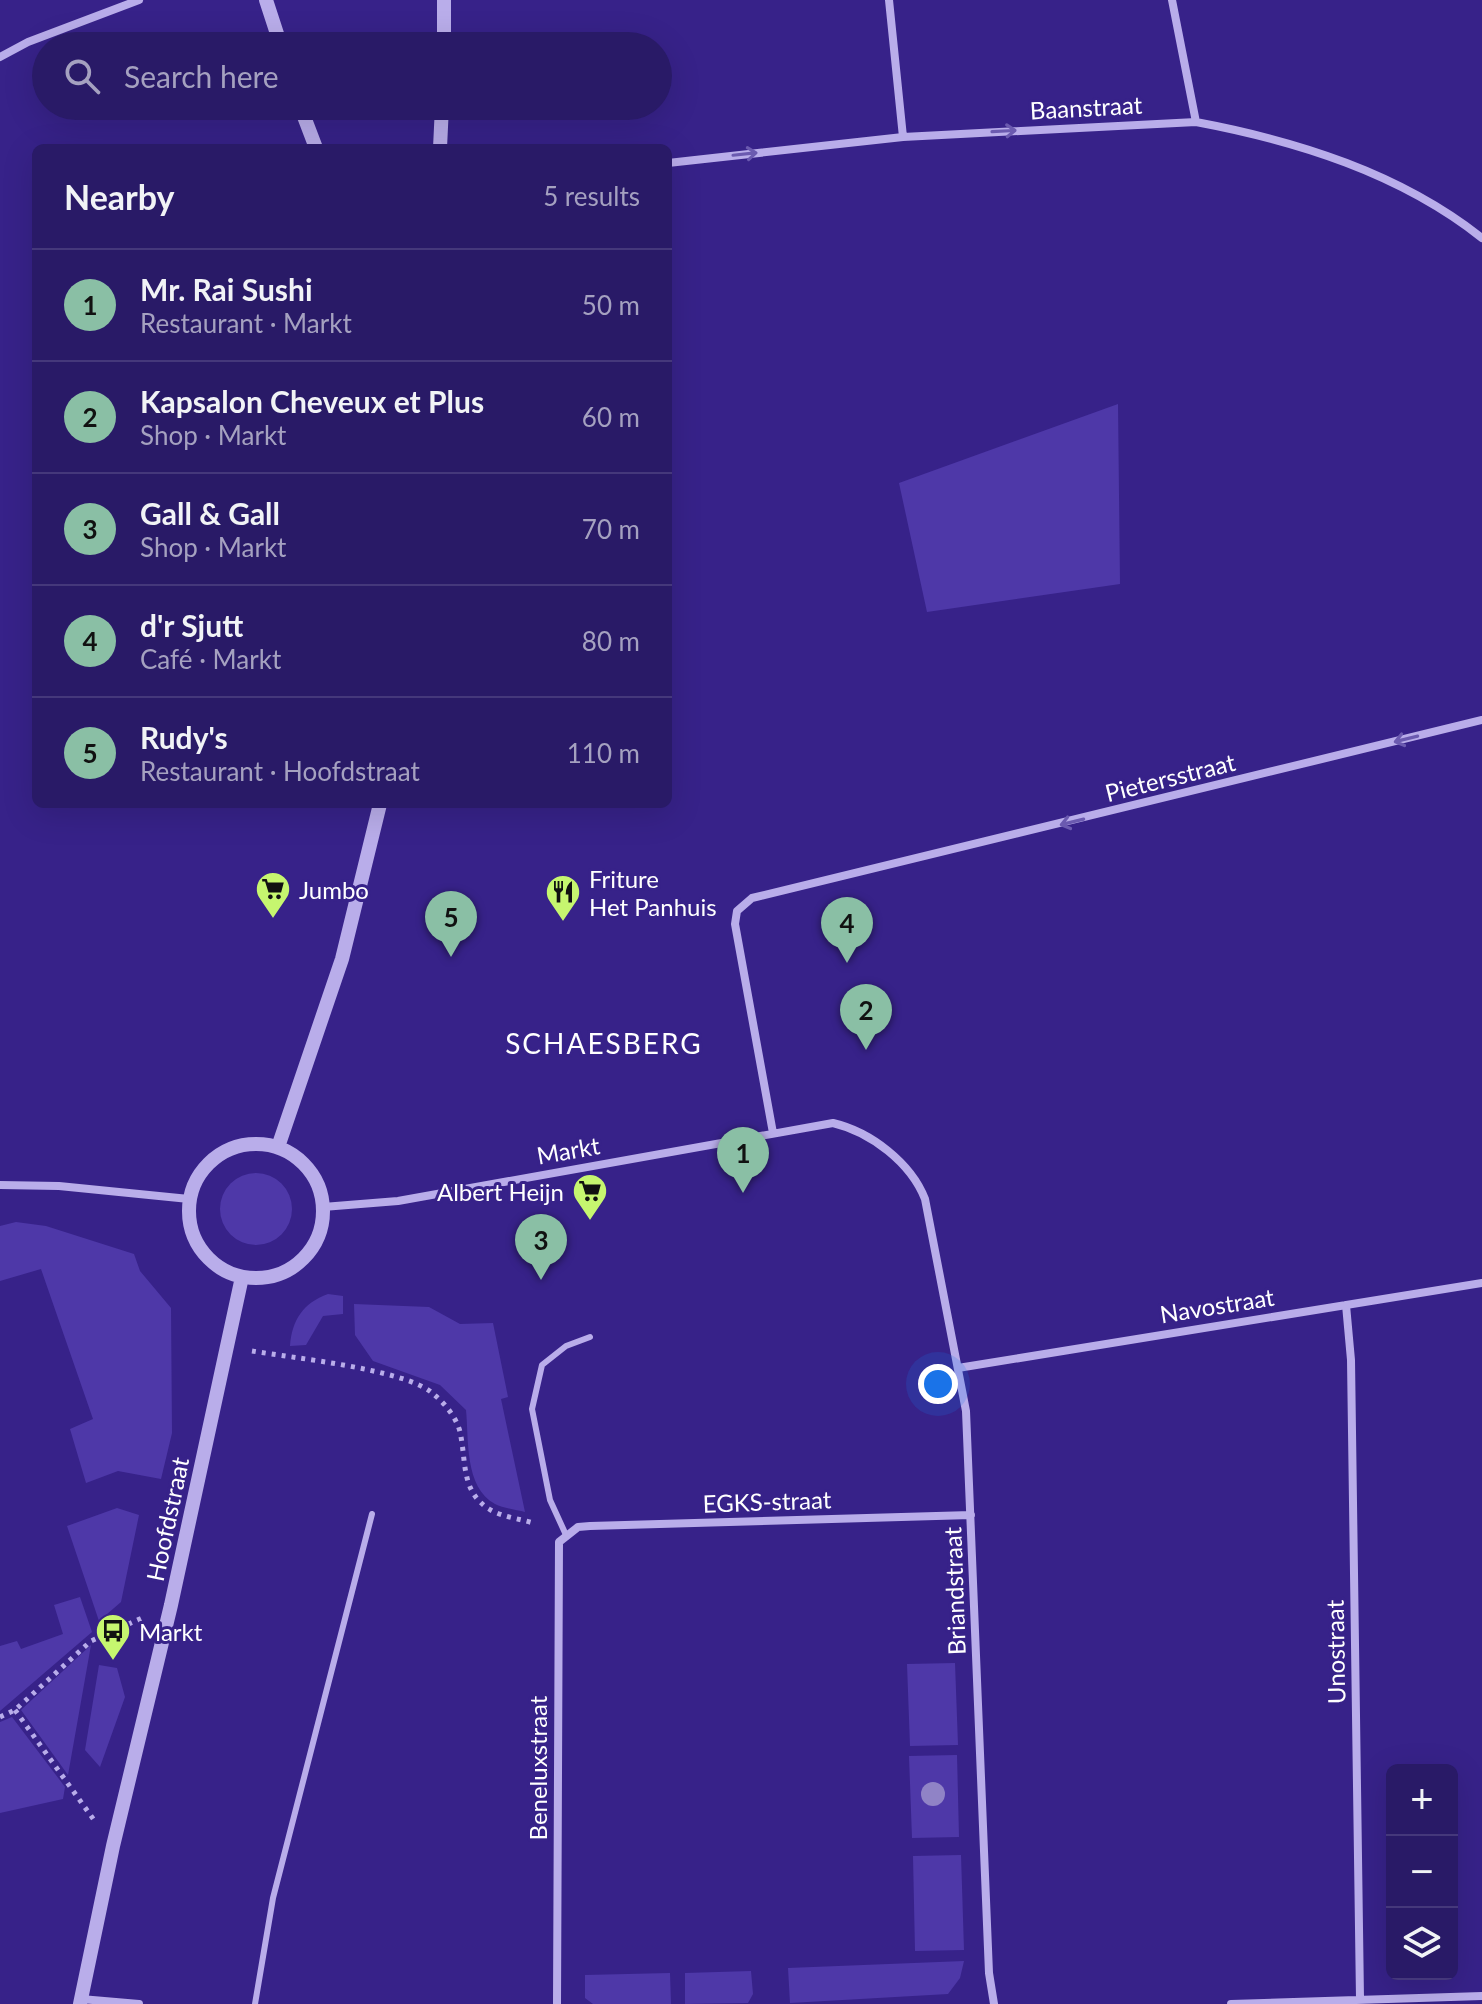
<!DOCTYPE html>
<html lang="en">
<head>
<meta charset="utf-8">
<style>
	body { margin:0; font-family:Lato,sans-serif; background:#31236d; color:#f1f3f6 }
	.controls { position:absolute; right:24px; bottom:24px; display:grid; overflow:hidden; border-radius:12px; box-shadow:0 8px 32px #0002 }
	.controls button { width:72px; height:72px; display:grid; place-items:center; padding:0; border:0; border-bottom:2px solid #45387b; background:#291a67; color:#f1f3f6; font:40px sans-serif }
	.you { position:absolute; left:938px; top:1384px; width:28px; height:28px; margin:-20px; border:6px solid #fff; border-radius:50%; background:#1a73e8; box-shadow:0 0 0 12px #1a73e833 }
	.badge { display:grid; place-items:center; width:52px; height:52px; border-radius:50%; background:#8abfa5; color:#111; font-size:26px; font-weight:700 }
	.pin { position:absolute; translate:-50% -66px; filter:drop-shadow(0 2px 4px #0008) }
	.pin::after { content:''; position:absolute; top:42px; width:28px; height:24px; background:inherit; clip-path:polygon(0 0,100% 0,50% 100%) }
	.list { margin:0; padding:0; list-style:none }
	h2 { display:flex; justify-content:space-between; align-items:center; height:104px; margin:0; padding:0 32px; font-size:34px }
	h2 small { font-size:26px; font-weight:400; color:#a5a1c0 }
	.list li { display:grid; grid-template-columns:52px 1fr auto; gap:24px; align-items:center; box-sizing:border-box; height:112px; padding:0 32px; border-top:2px solid #45387b }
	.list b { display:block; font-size:30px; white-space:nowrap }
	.list p { margin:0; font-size:26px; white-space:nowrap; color:#a5a1c0 }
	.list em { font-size:26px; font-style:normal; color:#a5a1c0 }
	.icon { flex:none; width:44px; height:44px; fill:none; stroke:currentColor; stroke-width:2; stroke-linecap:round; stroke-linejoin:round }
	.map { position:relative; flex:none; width:1482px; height:2004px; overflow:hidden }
	.search { position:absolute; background:#291a67; box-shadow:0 8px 32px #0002; left:32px; top:32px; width:640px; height:88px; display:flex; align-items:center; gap:20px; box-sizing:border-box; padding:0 28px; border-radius:44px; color:#a5a1c0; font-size:30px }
	.panel { position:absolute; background:#291a67; box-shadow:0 8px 32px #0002; left:32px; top:144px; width:640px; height:664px; border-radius:12px }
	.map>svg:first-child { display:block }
	.green { fill:#4e38a8 }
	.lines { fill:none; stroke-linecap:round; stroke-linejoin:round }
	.path { stroke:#b9adea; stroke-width:5; stroke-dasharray:4 6; stroke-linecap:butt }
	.service { stroke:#b9adea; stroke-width:6 }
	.minor { stroke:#b9adea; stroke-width:8 }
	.tertiary { stroke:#b9adea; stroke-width:14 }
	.tree { fill:#9083c6 }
	.oneway { stroke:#6b5ab0 }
	.labels { text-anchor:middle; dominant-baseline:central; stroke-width:6; stroke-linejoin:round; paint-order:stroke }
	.street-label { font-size:24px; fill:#fff; stroke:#372289 }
	.poi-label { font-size:24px; fill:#fff; stroke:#372289; text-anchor:start }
	.quarter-label { font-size:28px; letter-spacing:2px; fill:#fff; stroke:#372289 }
</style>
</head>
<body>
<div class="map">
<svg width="1482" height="2004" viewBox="0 0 1482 2004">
	<rect width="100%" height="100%" fill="#372289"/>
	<path class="green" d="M1118,404L1120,584L927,612L899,483Z
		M220 1209a36 36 0 1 1 72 0a36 36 0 1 1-72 0Z
		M16,1222L46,1226L134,1254L140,1271L171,1308L172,1433L161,1479L118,1471L86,1483L70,1429L93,1419L41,1269L0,1281V1226Z
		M328,1294L343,1296V1314L323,1316L306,1345L290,1346C292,1320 303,1303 328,1294Z
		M354,1304L429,1307L460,1324L493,1323L508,1397L501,1399L525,1512C516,1510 503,1508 495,1504C464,1487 469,1439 466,1410L440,1385L373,1361L355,1335Z
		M117,1508L139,1515L121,1602L99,1621L67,1526Z
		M80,1597L92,1632L0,1711V1646L17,1641L21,1649L63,1634L54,1605Z
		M91,1645L68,1775L21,1710Z
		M955,1663L958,1745L910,1746L907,1664Z
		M99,1665L117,1668L125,1697L100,1767L85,1750Z
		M12,1717L65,1787L63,1799L0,1813V1722Z
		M957,1755L959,1837L912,1838L909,1756Z
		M961,1855L964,1950L915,1951L913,1856Z
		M964,1961L960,1978L948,1994L790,2003L788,1968Z
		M751,1971L753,1994L748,2003L685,2004V1973Z
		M670,1973L671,2004H593L585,1998V1975Z"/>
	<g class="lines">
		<path class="path" d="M252,1351C293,1358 402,1369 431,1392C445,1403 459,1420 461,1437C466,1464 462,1492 489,1509C501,1517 522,1519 536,1524
			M15,1710L94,1820
			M0,1717L15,1710L91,1641L142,1618"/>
		<path class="service" d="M566,1535L550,1500L532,1409L542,1365L566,1346L590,1337
			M255,2004L273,1898L372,1514"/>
		<path class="minor" d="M889,0L903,137
			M1172,0L1196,122
			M0,57L28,42L139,0
			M668,163L903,137L1196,122C1297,141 1400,173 1482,238
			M773,1133L735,924L737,911L752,898L1482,720
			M0,1185L59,1186L189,1199
			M323,1207L398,1201L833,1123C871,1132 911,1163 925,1199L966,1411L989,1973L994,2004
			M1346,1305L1351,1360L1360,1999
			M958,1368L1482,1283
			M81,1999L139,2004
			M557,2004L559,1542L578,1527L590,1526L971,1515
			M1231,2004L1482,1996"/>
		<path class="tertiary" d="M266,0L281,46
			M444,46V0
			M300,106L316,148
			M440,148L442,106
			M189 1211a67 67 0 1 1 134 0a67 67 0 1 1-134 0Z
			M278,1147L342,959L380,804
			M80,2004L113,1846L171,1605L242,1277"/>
	</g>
	<circle class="tree" cx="933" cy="1794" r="12"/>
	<defs><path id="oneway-shaft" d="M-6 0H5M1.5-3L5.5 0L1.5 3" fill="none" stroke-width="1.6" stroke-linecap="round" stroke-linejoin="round" transform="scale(2)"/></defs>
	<g class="oneway">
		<use href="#oneway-shaft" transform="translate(1004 131) rotate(-3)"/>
		<use href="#oneway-shaft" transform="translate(745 154) rotate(-6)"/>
		<use href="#oneway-shaft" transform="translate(1406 739) rotate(166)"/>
		<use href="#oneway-shaft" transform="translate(1072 822) rotate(166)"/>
	</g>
	<defs>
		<symbol id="supermarket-pin" viewBox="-11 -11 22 30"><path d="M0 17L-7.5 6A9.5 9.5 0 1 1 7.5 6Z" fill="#c6f66f" stroke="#372289"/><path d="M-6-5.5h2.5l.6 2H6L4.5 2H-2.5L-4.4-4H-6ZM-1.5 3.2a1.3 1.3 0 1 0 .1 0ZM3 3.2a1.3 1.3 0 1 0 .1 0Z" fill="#111"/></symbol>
		<symbol id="restaurant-pin" viewBox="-11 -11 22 30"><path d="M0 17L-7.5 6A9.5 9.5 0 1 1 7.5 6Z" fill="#c6f66f" stroke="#372289"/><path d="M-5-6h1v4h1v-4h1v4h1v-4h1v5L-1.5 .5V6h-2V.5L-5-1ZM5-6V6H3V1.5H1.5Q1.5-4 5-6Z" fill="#111"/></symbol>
		<symbol id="bus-pin" viewBox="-11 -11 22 30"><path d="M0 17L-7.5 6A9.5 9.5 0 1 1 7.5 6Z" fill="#c6f66f" stroke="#372289"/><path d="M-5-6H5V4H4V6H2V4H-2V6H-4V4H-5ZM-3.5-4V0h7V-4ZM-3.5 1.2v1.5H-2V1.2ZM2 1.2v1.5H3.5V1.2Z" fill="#111"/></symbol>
	</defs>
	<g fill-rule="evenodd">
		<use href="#supermarket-pin" x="253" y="869" width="40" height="54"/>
		<use href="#restaurant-pin" x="543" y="872" width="40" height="54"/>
		<use href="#supermarket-pin" x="570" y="1171" width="40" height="54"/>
		<use href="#bus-pin" x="93" y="1611" width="40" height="54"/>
	</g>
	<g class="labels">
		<g class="street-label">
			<text transform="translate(1086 107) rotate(-3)">Baanstraat</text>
			<text transform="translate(1170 777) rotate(-14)">Pietersstraat</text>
			<text transform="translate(568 1150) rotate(-10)">Markt</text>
			<text transform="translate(1217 1305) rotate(-9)">Navostraat</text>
			<text transform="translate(767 1501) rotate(-2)">EGKS-straat</text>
			<text transform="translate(167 1519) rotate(-78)">Hoofdstraat</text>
			<text transform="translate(954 1591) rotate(-92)">Briandstraat</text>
			<text transform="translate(1335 1652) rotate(-91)">Unostraat</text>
			<text transform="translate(537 1768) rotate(-90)">Beneluxstraat</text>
		</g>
		<g class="poi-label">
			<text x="589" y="878">Friture<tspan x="589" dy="28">Het Panhuis</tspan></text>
			<text x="299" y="889">Jumbo</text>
			<text x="564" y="1191" text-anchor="end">Albert Heijn</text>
			<text x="139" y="1631">Markt</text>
		</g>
		<g class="quarter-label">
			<text x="604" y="1043">SCHAESBERG</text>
		</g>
	</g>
</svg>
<div class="controls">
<button>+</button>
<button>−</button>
<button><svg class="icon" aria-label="layers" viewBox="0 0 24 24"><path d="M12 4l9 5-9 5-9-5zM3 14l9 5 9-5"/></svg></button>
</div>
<div class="you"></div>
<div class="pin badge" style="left:743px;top:1193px">1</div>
<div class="pin badge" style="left:866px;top:1050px">2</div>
<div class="pin badge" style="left:541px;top:1280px">3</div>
<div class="pin badge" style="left:847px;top:963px">4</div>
<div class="pin badge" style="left:451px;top:957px">5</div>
<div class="search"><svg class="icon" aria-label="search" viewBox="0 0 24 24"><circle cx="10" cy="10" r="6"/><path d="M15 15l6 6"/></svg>Search here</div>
<section class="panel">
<h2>Nearby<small>5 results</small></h2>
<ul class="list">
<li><span class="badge">1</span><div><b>Mr. Rai Sushi</b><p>Restaurant · Markt</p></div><em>50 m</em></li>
<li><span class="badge">2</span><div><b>Kapsalon Cheveux et Plus</b><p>Shop · Markt</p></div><em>60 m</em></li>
<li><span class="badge">3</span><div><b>Gall &amp; Gall</b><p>Shop · Markt</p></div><em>70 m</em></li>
<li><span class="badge">4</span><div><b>d'r Sjutt</b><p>Café · Markt</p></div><em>80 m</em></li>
<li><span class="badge">5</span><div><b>Rudy's</b><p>Restaurant · Hoofdstraat</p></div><em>110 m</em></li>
</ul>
</section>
</div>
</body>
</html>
